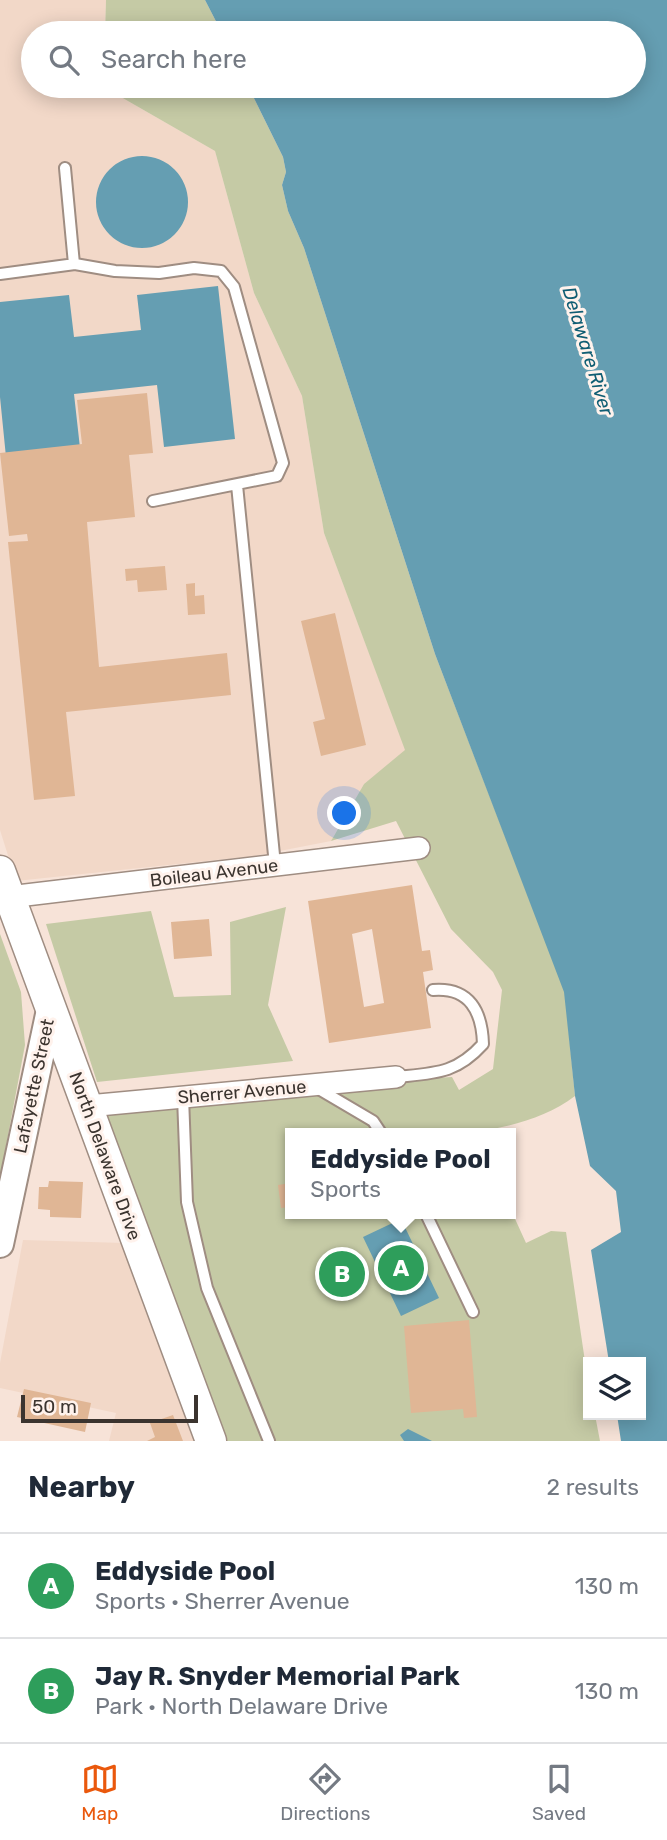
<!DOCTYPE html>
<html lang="en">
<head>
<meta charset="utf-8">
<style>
	body { margin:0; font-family:Rubik,sans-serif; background:#f6f6f7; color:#1f2937 }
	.controls { position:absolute; right:21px; bottom:21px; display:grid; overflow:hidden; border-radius:0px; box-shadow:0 4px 18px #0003 }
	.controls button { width:63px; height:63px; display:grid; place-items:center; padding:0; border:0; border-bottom:2px solid #e0e1e3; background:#fff; color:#1f2937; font:35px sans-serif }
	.scale { position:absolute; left:21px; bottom:18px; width:177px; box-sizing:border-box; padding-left:7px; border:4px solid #3b342f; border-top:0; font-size:19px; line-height:24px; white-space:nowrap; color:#3b342f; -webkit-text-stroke:5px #fff2ec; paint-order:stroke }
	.you { position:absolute; left:345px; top:814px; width:24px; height:24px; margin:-18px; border:5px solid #fff; border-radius:50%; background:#1a73e8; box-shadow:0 0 0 10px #1a73e833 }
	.badge { display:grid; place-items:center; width:46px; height:46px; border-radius:50%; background:#ea580c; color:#fff; font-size:23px; font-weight:700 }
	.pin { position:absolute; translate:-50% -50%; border:4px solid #fff; box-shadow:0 2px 7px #0006 }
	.popup { position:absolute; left:285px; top:1128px; width:231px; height:91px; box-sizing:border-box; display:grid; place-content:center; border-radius:0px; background:#fff; filter:drop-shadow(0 2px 5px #0005); font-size:23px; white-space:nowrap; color:#747a83 }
	.popup b { font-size:26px; color:#1f2937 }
	.popup::after { content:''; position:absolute; left:50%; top:100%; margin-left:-14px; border:14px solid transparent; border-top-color:#fff }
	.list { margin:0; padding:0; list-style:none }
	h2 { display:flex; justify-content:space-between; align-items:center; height:91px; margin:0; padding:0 28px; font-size:30px }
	h2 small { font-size:23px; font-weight:400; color:#747a83 }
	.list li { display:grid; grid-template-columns:46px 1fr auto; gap:21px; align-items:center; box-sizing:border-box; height:105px; padding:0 28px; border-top:2px solid #e0e1e3 }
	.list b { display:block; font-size:26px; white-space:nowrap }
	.list p { margin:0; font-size:23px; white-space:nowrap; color:#747a83 }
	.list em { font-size:23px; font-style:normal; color:#747a83 }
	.icon { flex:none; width:38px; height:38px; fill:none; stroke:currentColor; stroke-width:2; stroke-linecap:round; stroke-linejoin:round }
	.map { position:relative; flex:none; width:667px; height:1441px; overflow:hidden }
	.search { position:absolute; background:#fff; box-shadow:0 4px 18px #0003; left:21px; right:21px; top:21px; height:77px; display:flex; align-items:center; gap:18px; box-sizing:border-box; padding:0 24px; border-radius:38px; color:#747a83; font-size:26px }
	.sheet { height:301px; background:#fff }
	nav { display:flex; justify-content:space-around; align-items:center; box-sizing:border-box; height:98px; border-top:2px solid #e0e1e3; background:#fff; font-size:19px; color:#747a83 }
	nav a { display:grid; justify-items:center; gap:4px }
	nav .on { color:#ea580c }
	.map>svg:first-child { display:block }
	.built { fill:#f2d8c8 }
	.green { fill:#c5caa5 }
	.water { fill:#659eb2 }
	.building { fill:#e0b695; fill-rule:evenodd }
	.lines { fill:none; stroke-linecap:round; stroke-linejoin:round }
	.service-casing { stroke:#9f8d82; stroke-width:14 }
	.minor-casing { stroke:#9f8d82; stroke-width:24 }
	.tertiary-casing { stroke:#9f8d82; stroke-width:30 }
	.secondary-casing { stroke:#9f8d82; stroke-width:33 }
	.service { stroke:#fff; stroke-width:10 }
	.minor { stroke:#fff; stroke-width:21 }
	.tertiary { stroke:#fff; stroke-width:26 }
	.secondary { stroke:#fff; stroke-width:30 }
	.labels { text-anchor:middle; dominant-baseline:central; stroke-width:6; stroke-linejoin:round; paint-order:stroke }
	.street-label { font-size:18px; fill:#3b342f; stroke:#fff2ec }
	.water-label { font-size:19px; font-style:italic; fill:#105d73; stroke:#fff2ec }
</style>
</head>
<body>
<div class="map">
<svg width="667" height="1441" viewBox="0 0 667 1441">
	<rect width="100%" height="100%" fill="#f7e3d8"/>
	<path class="built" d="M0,0H106L105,33H33V86H112L114,93L215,151L254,293L302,396L324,533L406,751L364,784L331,841L254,856L16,881L0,830Z
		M23,1240L124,1243L201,1441H109L116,1413L0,1388V1363Z"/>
	<path class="green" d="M106,0H205L222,33H105Z
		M112,86H248L283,157L286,172L282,185L288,211L304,248L435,654L565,992L575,1096C503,1150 380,1133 291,1133V1214H511V1210L526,1243L551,1231L566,1232L588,1382V1415H595L600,1441H211L88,1106L312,1085L452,1077L459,1090L493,1069L502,990L493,972L451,929L396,821L331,841L364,784L405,750L324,533L302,396L254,293L215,151L114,93Z
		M286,907L268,1005L293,1061L97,1082L46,924L151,911L174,997L231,995L230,922Z
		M0,934L21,992L25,1045L0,1178Z"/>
	<path class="water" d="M205,0H667V1441H621L617,1415H641V1362H609L591,1250L621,1232L616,1191L590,1166L575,1096L564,992L435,654L304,248L288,211L282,185L286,172L283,157L248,86H634V33H222Z
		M96 202a46 46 0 1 1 92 0a46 46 0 1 1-92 0Z
		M218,286L235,439L164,447L157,385L74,394L80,448L6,457L0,397V302L69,295L74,337L141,330L137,295Z
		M401,1219L439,1298L401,1316L363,1237Z
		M408,1429L432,1441H404L400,1435Z"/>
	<path class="building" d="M147,393L153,453L129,455L135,517L87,522L99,667L227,653L231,695L66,712L75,796L34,800L8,542L28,541L27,534L9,536L0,453L82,444L77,400Z
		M165,566L167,590L138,592L137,580L126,581L125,569Z
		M195,583V596L204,595L205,614L188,615L186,584Z
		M335,613L366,745L321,756L313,722L325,719L301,621Z
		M412,885L422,951L430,950L433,970L423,972L431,1028L329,1043L308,901ZM372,929L384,1003L364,1007L352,934Z
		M209,919L212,956L174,959L171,922Z
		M49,1181L83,1182L81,1218L50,1217V1210L38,1209L39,1187H48Z
		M291,1183V1207L281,1208L278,1185Z
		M469,1320L477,1417L464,1418L463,1409L411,1413L404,1326Z
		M24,1389L91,1403L85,1432L17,1417Z
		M173,1415L183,1441H147L155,1437L150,1423Z"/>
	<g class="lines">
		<defs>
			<path id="service" d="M65,168L74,264
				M0,274L75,264L115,271L159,273L194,268L221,271L234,287L283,463L277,476L153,501
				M237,485L275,865
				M396,1077C435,1073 456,1074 483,1044C482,1012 470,987 433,990
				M317,1088L373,1121L381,1133
				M183,1097L187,1202L207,1288L269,1441
				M426,1214L473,1312"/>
			<path id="minor" d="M9,897L419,848
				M88,1106L396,1077"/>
			<path id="tertiary" d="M0,1244L50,1010"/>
			<path id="secondary" d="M0,871L211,1441"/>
		</defs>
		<use href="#service" class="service-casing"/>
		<use href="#minor" class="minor-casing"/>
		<use href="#tertiary" class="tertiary-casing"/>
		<use href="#secondary" class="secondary-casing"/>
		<use href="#service" class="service"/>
		<use href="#minor" class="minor"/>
		<use href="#tertiary" class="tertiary"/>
		<use href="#secondary" class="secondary"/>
	</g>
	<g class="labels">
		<g class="street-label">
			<text transform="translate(214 873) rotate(-7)">Boileau Avenue</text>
			<text transform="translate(34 1086) rotate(-78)">Lafayette Street</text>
			<text transform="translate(242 1092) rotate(-5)">Sherrer Avenue</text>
			<text transform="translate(105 1156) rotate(70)">North Delaware Drive</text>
		</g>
		<g class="water-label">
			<text transform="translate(588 351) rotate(73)">Delaware River</text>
		</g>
	</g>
</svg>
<div class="controls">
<button><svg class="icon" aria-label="layers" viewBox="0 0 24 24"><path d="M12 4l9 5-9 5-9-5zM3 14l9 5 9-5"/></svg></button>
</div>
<div class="scale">50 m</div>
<div class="you"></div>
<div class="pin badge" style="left:401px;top:1268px;background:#2e9e5b">A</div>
<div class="popup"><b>Eddyside Pool</b>Sports</div>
<div class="pin badge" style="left:342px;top:1274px;background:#2e9e5b">B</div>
<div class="search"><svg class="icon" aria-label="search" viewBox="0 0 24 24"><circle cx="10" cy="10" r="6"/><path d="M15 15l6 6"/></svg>Search here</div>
</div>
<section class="sheet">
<h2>Nearby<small>2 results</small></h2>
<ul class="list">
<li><span class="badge" style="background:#2e9e5b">A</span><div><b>Eddyside Pool</b><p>Sports · Sherrer Avenue</p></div><em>130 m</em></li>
<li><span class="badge" style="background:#2e9e5b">B</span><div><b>Jay R. Snyder Memorial Park</b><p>Park · North Delaware Drive</p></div><em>130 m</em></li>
</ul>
</section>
<nav>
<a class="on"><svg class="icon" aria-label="map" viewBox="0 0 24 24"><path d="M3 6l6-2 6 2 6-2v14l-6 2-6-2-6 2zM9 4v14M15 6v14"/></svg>Map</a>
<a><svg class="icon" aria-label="directions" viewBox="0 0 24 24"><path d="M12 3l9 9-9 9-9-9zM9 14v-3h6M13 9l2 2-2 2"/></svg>Directions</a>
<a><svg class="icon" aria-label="saved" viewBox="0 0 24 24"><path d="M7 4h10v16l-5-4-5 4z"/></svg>Saved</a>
</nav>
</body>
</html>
